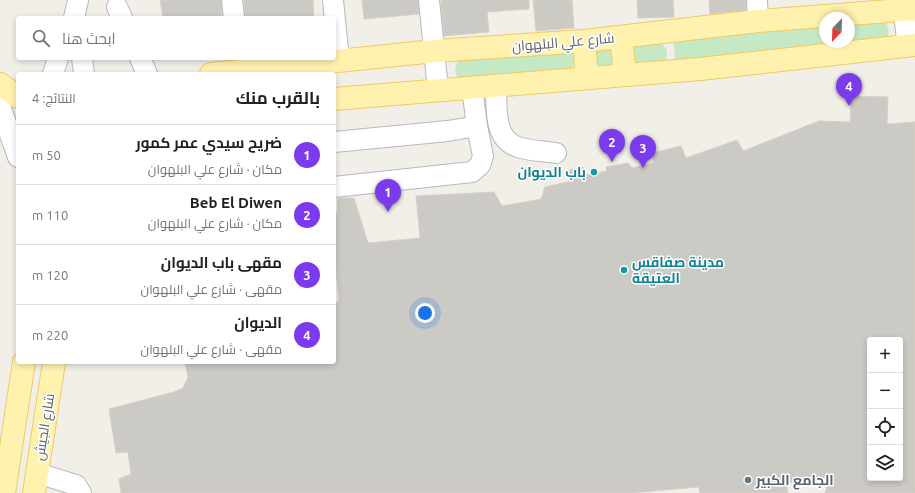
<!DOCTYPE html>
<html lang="ar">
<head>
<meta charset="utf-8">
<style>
	body { margin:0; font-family:Ubuntu,Cairo,sans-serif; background:#f2f2f2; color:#202124; direction:rtl }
	.controls { position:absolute; right:12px; bottom:12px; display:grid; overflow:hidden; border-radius:4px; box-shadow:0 2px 6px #0003 }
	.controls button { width:36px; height:36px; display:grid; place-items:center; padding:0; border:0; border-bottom:1px solid #e0e0e0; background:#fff; color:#202124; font:20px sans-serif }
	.compass { position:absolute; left:819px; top:12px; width:36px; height:36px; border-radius:50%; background:#fff; box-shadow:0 2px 6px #0003; rotate:203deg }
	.you { position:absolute; left:425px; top:313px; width:14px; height:14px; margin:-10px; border:3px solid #fff; border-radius:50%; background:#1a73e8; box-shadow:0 0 0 6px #1a73e833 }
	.badge { display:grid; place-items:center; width:26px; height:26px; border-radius:50%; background:#7c3aed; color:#fff; font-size:13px; font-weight:700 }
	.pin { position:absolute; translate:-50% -33px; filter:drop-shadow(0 1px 2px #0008) }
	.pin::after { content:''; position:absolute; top:21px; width:14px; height:12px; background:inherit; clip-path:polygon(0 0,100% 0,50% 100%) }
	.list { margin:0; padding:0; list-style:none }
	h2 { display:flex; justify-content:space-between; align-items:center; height:52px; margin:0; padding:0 16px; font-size:17px }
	h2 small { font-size:13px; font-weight:400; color:#757577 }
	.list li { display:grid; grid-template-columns:26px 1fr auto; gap:12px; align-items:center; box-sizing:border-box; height:60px; padding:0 16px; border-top:1px solid #e0e0e0 }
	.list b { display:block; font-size:15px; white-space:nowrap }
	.list p { margin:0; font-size:13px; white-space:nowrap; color:#757577 }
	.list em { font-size:13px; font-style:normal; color:#757577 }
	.icon { flex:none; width:22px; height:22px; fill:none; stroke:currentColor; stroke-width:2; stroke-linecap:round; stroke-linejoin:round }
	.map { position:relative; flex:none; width:915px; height:493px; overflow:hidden; direction:ltr }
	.search { position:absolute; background:#fff; box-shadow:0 2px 6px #0003; left:16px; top:16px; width:320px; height:44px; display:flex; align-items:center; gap:10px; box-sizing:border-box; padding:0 14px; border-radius:4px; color:#757577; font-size:15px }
	.panel { position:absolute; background:#fff; box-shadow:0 2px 6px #0003; left:16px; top:72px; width:320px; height:292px; border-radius:4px; direction:rtl }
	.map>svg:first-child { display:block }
	.green { fill:#c5e8c5 }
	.building { fill:#cccac5; stroke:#d6d1c6; fill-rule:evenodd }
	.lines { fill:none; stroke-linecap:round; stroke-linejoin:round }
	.minor-casing { stroke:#b5b8bc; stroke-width:22 }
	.major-casing { stroke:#f2c960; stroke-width:24 }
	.minor { stroke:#fff; stroke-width:20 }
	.major { stroke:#fff2af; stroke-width:22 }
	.culture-dot { fill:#0f9aa8; stroke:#fff; stroke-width:1.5 }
	.worship-dot { fill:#6b7280; stroke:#fff; stroke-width:1.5 }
	.labels { text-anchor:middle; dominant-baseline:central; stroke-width:3; stroke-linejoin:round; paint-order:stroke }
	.street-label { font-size:14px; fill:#5f6368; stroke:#fff }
	.culture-label { font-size:14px; font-weight:bold; fill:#0d838f; stroke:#fff; text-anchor:end }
	.worship-label { font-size:14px; font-weight:bold; fill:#5b616d; stroke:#fff; text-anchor:start }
</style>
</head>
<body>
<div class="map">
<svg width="915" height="493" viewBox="0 0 915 493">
	<rect width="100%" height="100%" fill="#f1efe8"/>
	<path class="green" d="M849,22H886C888,28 890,32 887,38L676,65L673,40L825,24V42H849Z
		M657,42C668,46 669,53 665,62L638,66L634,63L630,52L634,44Z
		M608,47L613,53L614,61L609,67L598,68L592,53L594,50Z
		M569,51L572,53L575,63L570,71L458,78C453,70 455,64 461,58Z"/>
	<path class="building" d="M160,0H221L222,18H163Z
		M244,0H313L314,18H245Z
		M362,0H418L419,14L364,19Z
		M441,0H529V9L487,12L489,32L444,36Z
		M533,0H572L574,28L536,31Z
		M637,0H673L674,17L638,18Z
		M709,0H746V10L710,14Z
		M851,96L888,97L887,124L915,122V493H825L830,477L786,483L788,493H700L699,487L631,493H121L119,479L131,474L128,452L116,453L109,409L174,392L183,388L188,377L185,362H334V302H339L334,247V214H337L338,198H354L368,243L420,238L416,196L494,192L502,206L541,199L545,187L572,181L569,170L583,167L586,175L607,171L606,167L628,163L632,168L654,163L652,153L681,146L686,158L737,140L743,151L819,121L850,122ZM870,340H900V478H870Z"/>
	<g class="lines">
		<defs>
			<path id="minor" d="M232,0L234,18
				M333,0L339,61
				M429,0L438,90
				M757,0L758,21
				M902,0L908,46
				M117,7L122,18
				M74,18L78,0
				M82,58L84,74
				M140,58L147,74
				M53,74L58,58
				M496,87C497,107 493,139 518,147C529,151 544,151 556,153
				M0,106L18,157
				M334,142L448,131L477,126L472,88
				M334,187L472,172L480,165L483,156L477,126
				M37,473L76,485L81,493"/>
			<path id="major" d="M621,37L625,75
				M584,41L587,78
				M211,74L435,51L584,41L758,21L915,9
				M0,84L18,97
				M334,99L700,69L915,45
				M4,493L24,362
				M34,493L54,362"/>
		</defs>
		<use href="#minor" class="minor-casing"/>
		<use href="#major" class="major-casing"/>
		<use href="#minor" class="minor"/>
		<use href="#major" class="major"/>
	</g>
	<g class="culture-dot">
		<circle cx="594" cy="172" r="4"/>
		<circle cx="624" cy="270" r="4"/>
	</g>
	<circle class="worship-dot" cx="748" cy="480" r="4"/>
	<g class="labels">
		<g class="street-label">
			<text transform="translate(563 42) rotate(-5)">شارع علي البلهوان</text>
			<text transform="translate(44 427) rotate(-81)">شارع الجيش</text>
		</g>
		<g class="culture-label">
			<text x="586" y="172">باب الديوان</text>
			<text x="632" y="262" text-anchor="start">مدينة صفاقس<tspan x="632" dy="16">العتيقة</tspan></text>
		</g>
		<g class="worship-label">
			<text x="756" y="480">الجامع الكبير</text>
		</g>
	</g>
</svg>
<div class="controls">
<button>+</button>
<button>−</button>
<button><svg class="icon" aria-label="locate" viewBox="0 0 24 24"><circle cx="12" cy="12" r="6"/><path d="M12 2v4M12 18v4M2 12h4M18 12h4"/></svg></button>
<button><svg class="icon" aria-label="layers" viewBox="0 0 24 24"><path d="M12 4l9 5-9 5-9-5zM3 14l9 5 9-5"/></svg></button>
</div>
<svg class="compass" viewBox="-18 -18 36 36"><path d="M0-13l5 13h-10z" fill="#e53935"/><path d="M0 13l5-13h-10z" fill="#757577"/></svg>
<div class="you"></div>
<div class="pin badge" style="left:388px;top:212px">1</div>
<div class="pin badge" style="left:612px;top:162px">2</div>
<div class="pin badge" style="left:643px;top:168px">3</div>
<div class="pin badge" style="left:849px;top:106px">4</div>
<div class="search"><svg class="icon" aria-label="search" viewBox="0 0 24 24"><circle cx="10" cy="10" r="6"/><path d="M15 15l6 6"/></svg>ابحث هنا</div>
<section class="panel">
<h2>بالقرب منك<small>النتائج: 4</small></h2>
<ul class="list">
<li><span class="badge">1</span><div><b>ضريح سيدي عمر كمور</b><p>مكان · شارع علي البلهوان</p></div><em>50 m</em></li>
<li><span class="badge">2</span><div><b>Beb El Diwen</b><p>مكان · شارع علي البلهوان</p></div><em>110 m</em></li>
<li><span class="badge">3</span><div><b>مقهى باب الديوان</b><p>مقهى · شارع علي البلهوان</p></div><em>120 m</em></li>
<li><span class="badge">4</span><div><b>الديوان</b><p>مقهى · شارع علي البلهوان</p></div><em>220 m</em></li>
</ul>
</section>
</div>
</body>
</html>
